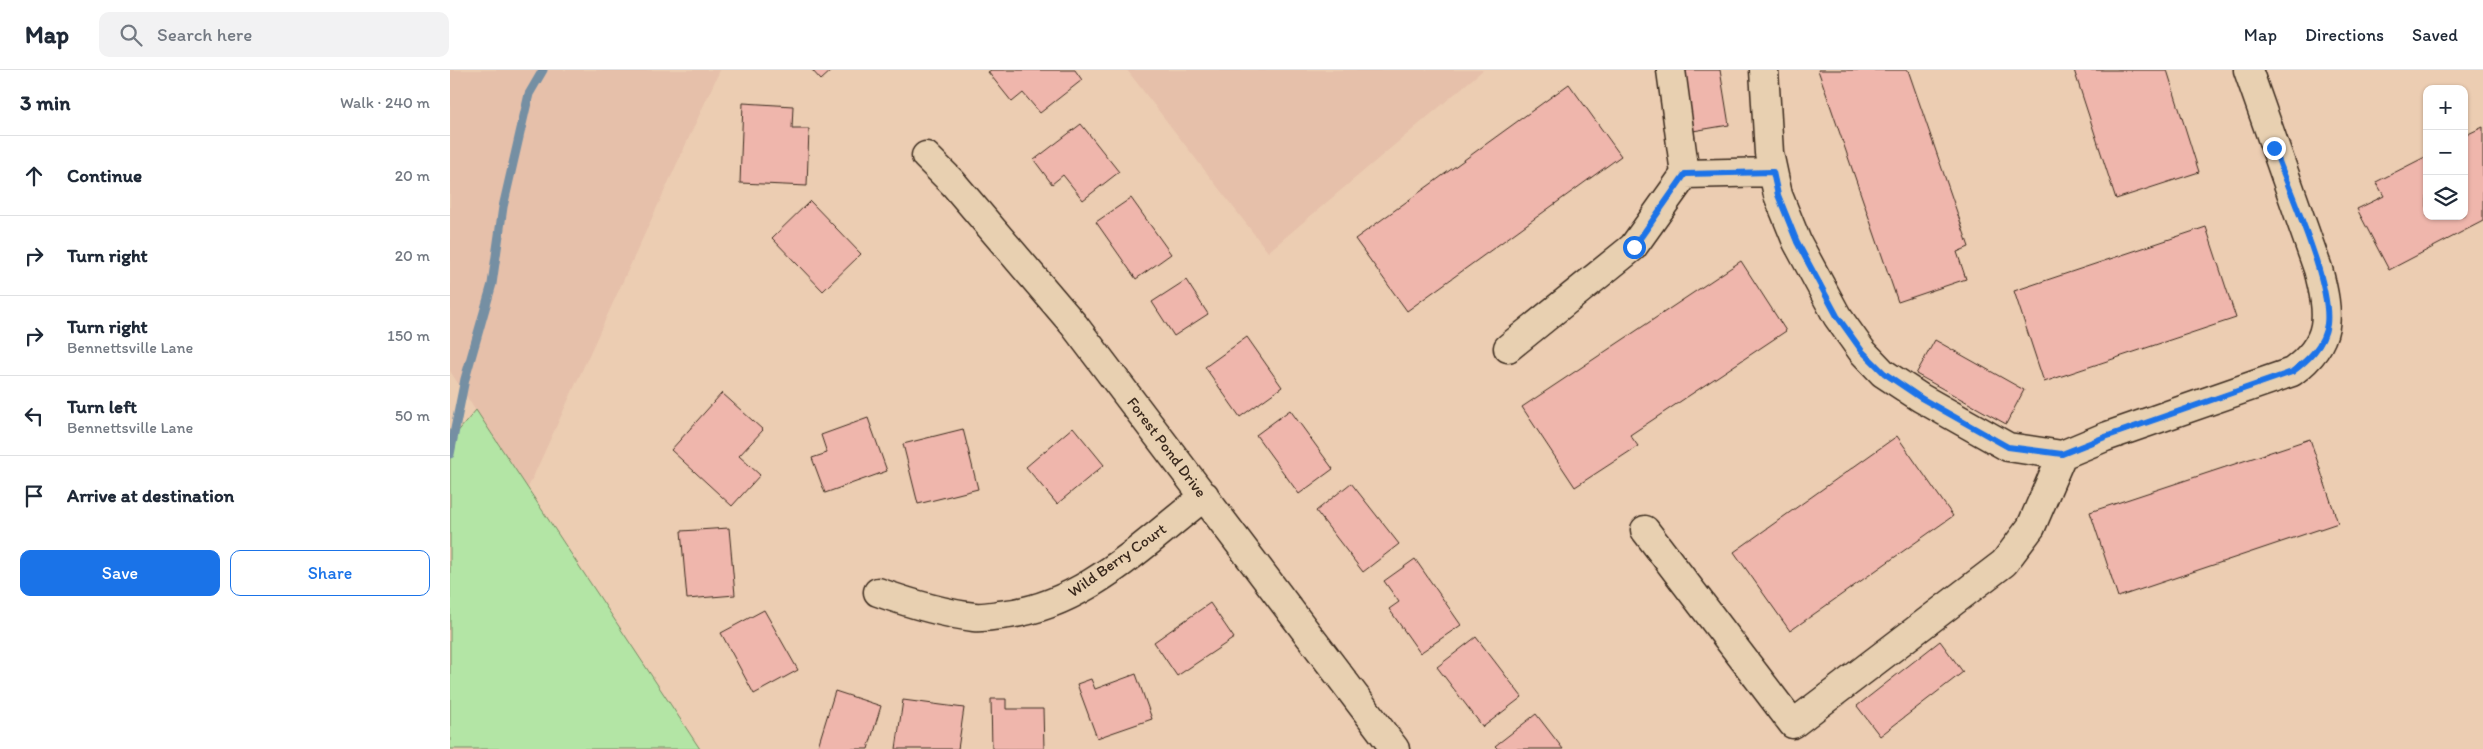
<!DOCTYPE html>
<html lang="en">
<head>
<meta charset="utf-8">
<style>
	body { margin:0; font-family:Itim,sans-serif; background:#f2f2f3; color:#1f2937 }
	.controls { position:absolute; right:15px; top:15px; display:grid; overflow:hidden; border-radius:10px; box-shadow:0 1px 4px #0004 }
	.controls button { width:45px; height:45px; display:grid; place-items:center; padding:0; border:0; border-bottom:1px solid #e0e1e3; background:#fff; color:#1f2937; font:25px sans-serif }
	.stop { position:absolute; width:15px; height:15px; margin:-11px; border:4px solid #1a73e8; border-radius:50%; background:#fff }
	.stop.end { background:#1a73e8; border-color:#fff; box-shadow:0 1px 5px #0008 }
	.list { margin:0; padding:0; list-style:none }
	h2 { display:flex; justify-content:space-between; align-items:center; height:65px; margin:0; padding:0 20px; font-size:21px }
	h2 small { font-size:16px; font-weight:400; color:#747a83 }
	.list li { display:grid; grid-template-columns:32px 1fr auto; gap:15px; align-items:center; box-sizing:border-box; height:80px; padding:0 20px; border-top:1px solid #e0e1e3 }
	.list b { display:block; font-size:19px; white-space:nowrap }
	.list p { margin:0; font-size:16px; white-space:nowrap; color:#747a83 }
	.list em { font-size:16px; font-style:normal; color:#747a83 }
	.actions { display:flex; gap:10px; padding:15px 20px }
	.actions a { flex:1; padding:11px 0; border:1px solid #1a73e8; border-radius:10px; text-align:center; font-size:18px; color:#1a73e8 }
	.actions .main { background:#1a73e8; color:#fff }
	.icon { flex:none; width:28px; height:28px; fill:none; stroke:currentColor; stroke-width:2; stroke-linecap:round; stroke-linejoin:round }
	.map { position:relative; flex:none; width:2033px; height:679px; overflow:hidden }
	header { display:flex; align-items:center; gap:30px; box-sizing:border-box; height:70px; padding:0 25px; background:#fff; border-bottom:1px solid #e0e1e3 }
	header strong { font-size:24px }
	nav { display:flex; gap:28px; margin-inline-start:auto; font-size:18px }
	.search { width:350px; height:45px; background:#f2f2f3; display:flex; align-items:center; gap:12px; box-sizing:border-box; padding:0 18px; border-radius:10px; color:#747a83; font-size:19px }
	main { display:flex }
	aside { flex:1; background:#fff }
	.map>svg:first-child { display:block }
	.built { fill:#e6c0aa }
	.green { fill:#b3e5a5; stroke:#778862 }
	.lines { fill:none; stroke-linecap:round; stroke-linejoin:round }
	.stream { stroke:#758fa3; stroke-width:9 }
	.building { fill:#efb6ac; stroke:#3b2a1e }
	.minor-casing { stroke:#3b2a1e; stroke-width:31 }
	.minor { stroke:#e8d0b1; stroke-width:28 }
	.route { stroke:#1a73e8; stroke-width:6 }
	.labels { text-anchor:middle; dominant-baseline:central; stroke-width:4.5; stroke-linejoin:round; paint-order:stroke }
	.street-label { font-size:16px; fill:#3b2a1e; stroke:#e8d0b1 }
</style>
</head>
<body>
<header>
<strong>Map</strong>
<div class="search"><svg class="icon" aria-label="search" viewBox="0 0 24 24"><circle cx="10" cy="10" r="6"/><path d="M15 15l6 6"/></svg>Search here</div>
<nav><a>Map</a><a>Directions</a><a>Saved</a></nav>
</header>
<main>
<aside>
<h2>3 min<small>Walk · 240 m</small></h2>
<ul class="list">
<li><svg class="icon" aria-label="ahead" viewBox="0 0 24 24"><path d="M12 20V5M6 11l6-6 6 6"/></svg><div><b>Continue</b></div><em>20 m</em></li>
<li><svg class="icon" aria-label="right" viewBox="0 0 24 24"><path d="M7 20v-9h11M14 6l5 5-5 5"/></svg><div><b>Turn right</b></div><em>20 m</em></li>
<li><svg class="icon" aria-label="right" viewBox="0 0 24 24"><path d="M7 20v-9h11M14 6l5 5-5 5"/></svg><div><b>Turn right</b><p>Bennettsville Lane</p></div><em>150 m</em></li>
<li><svg class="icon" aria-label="left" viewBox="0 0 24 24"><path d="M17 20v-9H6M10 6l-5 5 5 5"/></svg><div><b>Turn left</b><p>Bennettsville Lane</p></div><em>50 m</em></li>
<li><svg class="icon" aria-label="arrive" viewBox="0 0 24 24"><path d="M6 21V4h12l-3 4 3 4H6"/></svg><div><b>Arrive at destination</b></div></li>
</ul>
<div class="actions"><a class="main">Save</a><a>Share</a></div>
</aside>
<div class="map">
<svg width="2033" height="679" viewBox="0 0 2033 679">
	<rect width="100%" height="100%" fill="#eccdb2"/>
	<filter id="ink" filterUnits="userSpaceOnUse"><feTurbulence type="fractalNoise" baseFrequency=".02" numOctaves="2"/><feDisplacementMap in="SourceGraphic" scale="10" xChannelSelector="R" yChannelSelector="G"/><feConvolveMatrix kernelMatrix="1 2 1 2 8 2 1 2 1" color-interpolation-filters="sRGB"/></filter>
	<g filter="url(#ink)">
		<path class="built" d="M0,0H270L77,420L0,301Z
			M677,0H1033L818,182Z"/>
		<path class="green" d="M26,340L250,679H0V371Z"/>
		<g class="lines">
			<path class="stream" d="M0,384L15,309L42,214L53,137L79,24L93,0"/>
		</g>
		<path class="building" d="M362,0H382L371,10Z
			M541,0H625L632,10L590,43L573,23L562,32L538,2Z
			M1232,0H1270L1279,55L1243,61Z
			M1368,0H1458L1519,177L1507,182L1516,209L1448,232Z
			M1624,0H1717L1749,102L1666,129Z
			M1119,14L1171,86L957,241L905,169Z
			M293,33L343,36L342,59H359L357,116L290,113Z
			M631,54L669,102L633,130L613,105L602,114L584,90Z
			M2033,57V151L1939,200L1907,139L1934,126L1926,112L1977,86V146H2014V66Z
			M681,128L721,184L686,209L646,152Z
			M360,131L411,184L373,221L322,168Z
			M1756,157L1786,248L1594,312L1564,221Z
			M1291,191L1336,261L1180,365L1188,376L1125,417L1072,337Z
			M736,210L758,244L724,266L702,232Z
			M797,267L832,317L790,347L755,297Z
			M1485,270L1574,320L1556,354L1466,304Z
			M272,323L313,360L289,386L310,405L282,436L221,380Z
			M840,340L883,399L849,424L806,365Z
			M418,348L437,401L375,423L362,388L377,383L371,365Z
			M623,357L654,395L607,434L576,397Z
			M513,359L528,419L468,434L453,374Z
			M1447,366L1503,446L1340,561L1284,482Z
			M1860,369L1888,453L1668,527L1640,442Z
			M901,413L949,474L913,502L866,441Z
			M279,458L285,525L237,529L231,461Z
			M965,489L1011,555L970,583L939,539L949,532L934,511Z
			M760,533L784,568L727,606L704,572Z
			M314,540L348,600L304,624L271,563Z
			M1026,567L1072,627L1033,657L987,597Z
			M1490,571L1513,602L1430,666L1407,636Z
			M686,604L702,649L647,668L627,614L641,609L645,619Z
			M385,621L431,636L418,679H375L368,676Z
			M541,629H556V639H593L594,679H542Z
			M453,630L514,638L508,679H446Z
			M1086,644L1113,679H1048L1045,676Z"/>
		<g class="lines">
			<defs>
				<path id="minor" d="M1221,0L1235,104L1323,102
					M1314,0L1319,83L1328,125L1347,172L1387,246L1412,281L1433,303L1471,328L1558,377L1612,385L1655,367L1842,302C1883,272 1880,245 1868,199L1798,0
					M476,86L503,113L624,255L945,679
					M1058,278L1183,177L1235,104
					M1195,460L1343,654L1554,493L1581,457L1612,385
					M428,522C459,533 491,543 524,547C532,548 542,546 550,545C632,538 693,474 755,426"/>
			</defs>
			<use href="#minor" class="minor-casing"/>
			<use href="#minor" class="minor"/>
		</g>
	</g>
	<g class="lines" filter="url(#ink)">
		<path class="route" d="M1184,177L1235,104L1323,102L1328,125L1347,172L1387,246L1412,281L1434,303L1471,328L1558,377L1612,384L1655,367L1842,302C1858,290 1874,276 1877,254C1882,212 1839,121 1824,78"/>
	</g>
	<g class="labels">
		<g class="street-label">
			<text transform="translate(717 377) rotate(53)">Forest Pond Drive</text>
			<text transform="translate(667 490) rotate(-35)">Wild Berry Court</text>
		</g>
	</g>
</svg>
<div class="controls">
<button>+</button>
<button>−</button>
<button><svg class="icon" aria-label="layers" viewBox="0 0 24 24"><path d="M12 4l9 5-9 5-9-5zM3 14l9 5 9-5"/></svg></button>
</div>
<div class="stop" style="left:1184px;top:177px"></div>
<div class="stop end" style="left:1824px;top:78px"></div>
</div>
</main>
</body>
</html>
